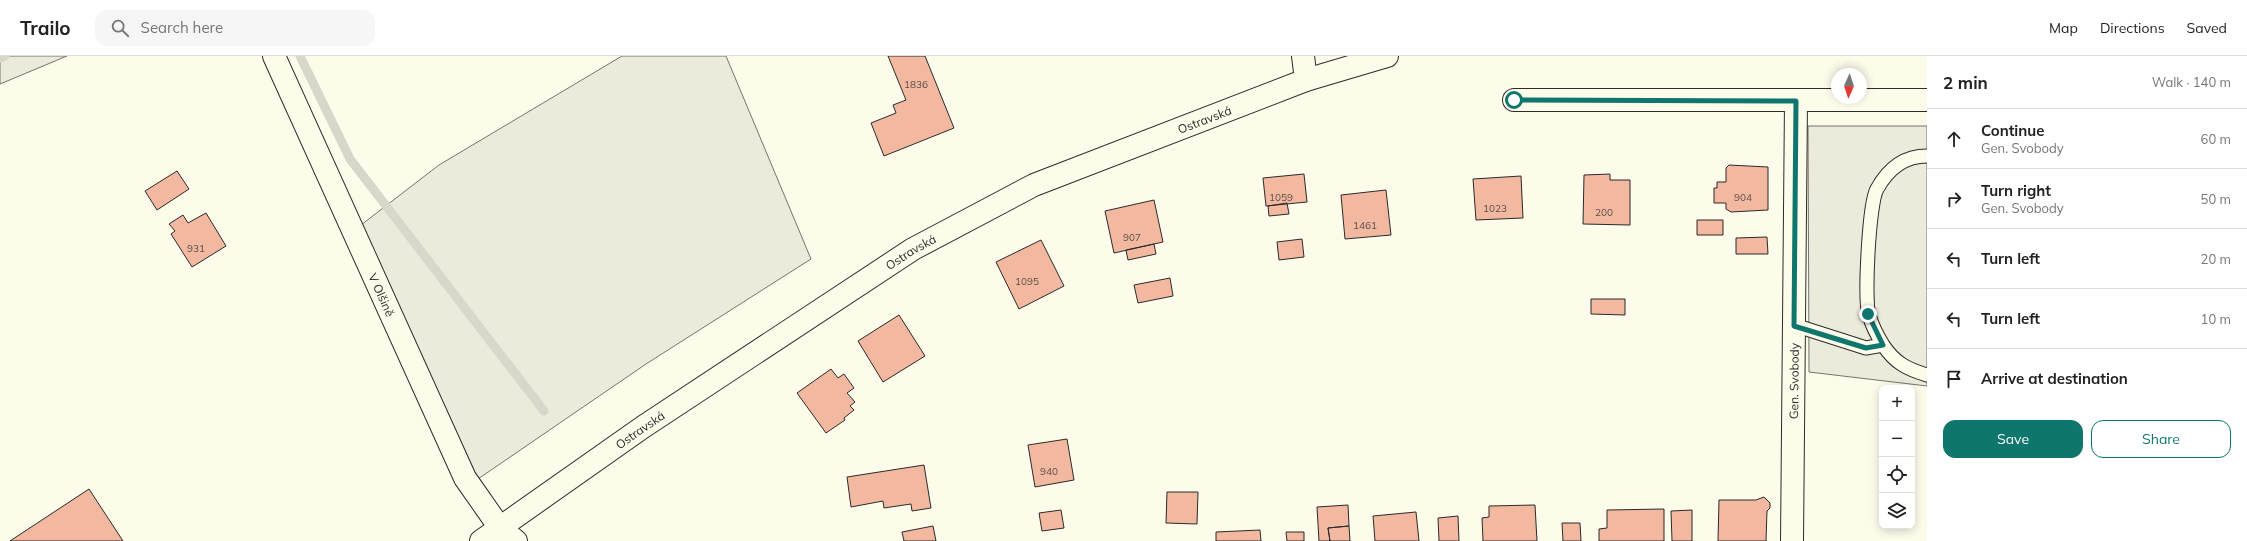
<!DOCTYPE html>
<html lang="en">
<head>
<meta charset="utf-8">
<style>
	body { margin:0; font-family:Mulish,sans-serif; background:#f6f6f6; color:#222 }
	.controls { position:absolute; right:12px; bottom:12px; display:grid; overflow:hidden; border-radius:8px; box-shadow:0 2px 10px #0003 }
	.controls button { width:36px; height:36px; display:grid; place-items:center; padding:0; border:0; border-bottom:1px solid #e0e0e0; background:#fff; color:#222; font:20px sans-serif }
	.compass { position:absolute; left:1831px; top:12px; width:36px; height:36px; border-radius:50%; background:#fff; box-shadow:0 2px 10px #0003; rotate:183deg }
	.stop { position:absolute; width:12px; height:12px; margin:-9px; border:3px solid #0f766e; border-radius:50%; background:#fff }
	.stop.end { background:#0f766e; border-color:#fff; box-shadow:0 1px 4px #0008 }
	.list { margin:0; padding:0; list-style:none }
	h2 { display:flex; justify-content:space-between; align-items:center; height:52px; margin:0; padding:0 16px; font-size:17px }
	h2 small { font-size:13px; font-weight:400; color:#767676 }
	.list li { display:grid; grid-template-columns:26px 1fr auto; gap:12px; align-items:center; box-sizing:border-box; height:60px; padding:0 16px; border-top:1px solid #e0e0e0 }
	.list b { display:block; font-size:15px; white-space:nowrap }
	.list p { margin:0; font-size:13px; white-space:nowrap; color:#767676 }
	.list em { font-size:13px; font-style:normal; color:#767676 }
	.actions { display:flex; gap:8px; padding:12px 16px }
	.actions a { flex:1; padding:9px 0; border:1px solid #0f766e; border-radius:12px; text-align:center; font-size:14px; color:#0f766e }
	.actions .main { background:#0f766e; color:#fff }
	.icon { flex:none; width:22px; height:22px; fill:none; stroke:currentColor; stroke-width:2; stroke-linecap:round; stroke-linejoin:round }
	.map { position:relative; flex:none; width:1927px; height:485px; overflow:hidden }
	header { display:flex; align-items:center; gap:24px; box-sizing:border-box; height:56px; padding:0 20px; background:#fff; border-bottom:1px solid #e0e0e0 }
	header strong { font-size:19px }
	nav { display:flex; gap:22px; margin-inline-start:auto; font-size:14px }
	.search { width:280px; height:36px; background:#f6f6f6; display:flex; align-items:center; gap:10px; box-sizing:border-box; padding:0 14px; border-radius:12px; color:#767676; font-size:15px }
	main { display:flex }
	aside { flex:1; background:#fff }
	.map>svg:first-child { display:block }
	.green { fill:#ecebdb; stroke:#74746e }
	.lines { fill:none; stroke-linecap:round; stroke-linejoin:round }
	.stream { stroke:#d8d7c9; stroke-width:9 }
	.building { fill:#f2b8a0; stroke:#2b2b2b }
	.service-casing { stroke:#2b2b2b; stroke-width:15 }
	.minor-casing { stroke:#2b2b2b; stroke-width:24 }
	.primary-casing { stroke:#2b2b2b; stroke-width:24 }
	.service { stroke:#fdfbea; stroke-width:13 }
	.minor { stroke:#fdfbea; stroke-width:22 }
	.primary { stroke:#fdfbea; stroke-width:22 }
	.route { stroke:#0f766e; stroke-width:5 }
	.labels { text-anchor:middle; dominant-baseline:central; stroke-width:3; stroke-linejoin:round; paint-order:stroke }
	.number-label { font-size:10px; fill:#5d4e48 }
	.street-label { font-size:12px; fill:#2b2b2b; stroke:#fdfbea }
</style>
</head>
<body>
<header>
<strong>Trailo</strong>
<div class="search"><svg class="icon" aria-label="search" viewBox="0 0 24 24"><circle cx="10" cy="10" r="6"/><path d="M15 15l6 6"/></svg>Search here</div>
<nav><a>Map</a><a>Directions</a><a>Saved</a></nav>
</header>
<main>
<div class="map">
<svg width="1927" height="485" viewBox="0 0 1927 485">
	<rect width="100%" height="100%" fill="#fdfbea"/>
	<path class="green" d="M0,0H67L0,28Z
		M622,0H726L811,203L646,308L478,423L361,169L439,109Z
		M1808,70H1927V330L1809,316Z"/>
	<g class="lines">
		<path class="stream" d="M300,0L350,103L544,355
			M0,2L5,0"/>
	</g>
	<path class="building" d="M888,0H925L954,72L884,100L871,67L896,57L893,49L906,44Z
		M1729,109L1768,111V154L1731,156L1726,153V147H1714V132H1717V126H1726V112Z
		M177,115L189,133L157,154L145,135Z
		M1304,118L1307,146L1266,150L1263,122Z
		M1610,118V124H1630V169L1583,168L1584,119Z
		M1521,120L1523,162L1476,164L1473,123Z
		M1386,134L1391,179L1345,183L1341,139Z
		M1154,144L1163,186L1114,197L1105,155Z
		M1287,147L1289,158L1269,160L1268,150Z
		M206,157L226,190L192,211L171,178L175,175L169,168L183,159L188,167Z
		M1697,164H1723V179H1697Z
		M1767,181L1768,198H1736V182Z
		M1302,183L1304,201L1279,204L1277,186Z
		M1041,184L1064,230L1019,253L996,206Z
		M1154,188L1156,198L1128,204L1126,194Z
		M1170,222L1173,240L1138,247L1134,229Z
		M1591,243H1625V259L1591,258Z
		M899,259L925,300L883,326L858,285Z
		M831,313L838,322L844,318L854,332L847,337L855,346L850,350L854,354L844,362L845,364L826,377L797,337Z
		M1067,383L1074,424L1035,431L1028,389Z
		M924,409L931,452L912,455L911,448L884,452L883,445L851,451L847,421Z
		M89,433L123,485H10Z
		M1167,436H1198L1197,468L1166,467Z
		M1764,441L1770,447V452L1767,455L1766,485H1718L1719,444H1756Z
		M1348,449L1349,470L1328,472L1330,485H1319L1317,451Z
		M1535,449L1537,485H1483L1482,462L1489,461V450Z
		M1664,453V485H1599V473L1607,472V454Z
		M1061,454L1064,472L1042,475L1039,457Z
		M1692,454V485H1672L1671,455Z
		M1416,456L1419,485H1375L1373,460Z
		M1458,460L1459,485H1439L1438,462Z
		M1562,467H1580L1581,485H1563Z
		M933,470L936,485H904L902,476Z
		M1349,470L1350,485H1330L1328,472Z
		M1260,474L1261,485H1216V476Z
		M1286,476H1304V485H1287Z"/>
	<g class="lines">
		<defs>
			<path id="service" d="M1927,100C1904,100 1888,113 1877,133C1869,146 1864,244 1869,259C1872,269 1878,281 1883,289C1895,307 1907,313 1927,319
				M1794,269L1866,292L1883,289"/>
			<g id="minor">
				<path id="s1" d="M274,0L465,422L500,472L516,485"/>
				<path d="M1303,0L1306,24"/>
				<path d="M1514,44H1927"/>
				<path id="s2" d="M1792,485L1796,45"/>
			</g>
			<g id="primary">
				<path id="s3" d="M481,485L643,371L913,193L1034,129L1306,24L1387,0"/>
			</g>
		</defs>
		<use href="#service" class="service-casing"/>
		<use href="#minor" class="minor-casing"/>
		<use href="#primary" class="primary-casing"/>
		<use href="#service" class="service"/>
		<use href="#minor" class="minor"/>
		<use href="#primary" class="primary"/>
	</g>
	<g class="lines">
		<path class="route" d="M1514,44L1796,45L1794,270L1866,292L1883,289L1868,258"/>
	</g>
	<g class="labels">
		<g class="number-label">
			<text x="916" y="28">1836</text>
			<text x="1281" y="141">1059</text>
			<text x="1743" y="141">904</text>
			<text x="1495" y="152">1023</text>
			<text x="1604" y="156">200</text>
			<text x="1365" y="169">1461</text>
			<text x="1132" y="181">907</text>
			<text x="196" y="192">931</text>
			<text x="1027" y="225">1095</text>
			<text x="1049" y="415">940</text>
		</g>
		<g class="street-label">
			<text stroke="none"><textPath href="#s3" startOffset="841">Ostravská</textPath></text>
			<text stroke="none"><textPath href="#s3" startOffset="518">Ostravská</textPath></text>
			<text stroke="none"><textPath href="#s1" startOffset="262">V Olšině</textPath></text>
			<text stroke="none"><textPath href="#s2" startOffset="160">Gen. Svobody</textPath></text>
			<text stroke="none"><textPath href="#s3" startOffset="194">Ostravská</textPath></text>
		</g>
	</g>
</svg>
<div class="controls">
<button>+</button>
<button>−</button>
<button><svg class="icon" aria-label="locate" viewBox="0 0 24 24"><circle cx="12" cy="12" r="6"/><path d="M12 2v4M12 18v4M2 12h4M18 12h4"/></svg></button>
<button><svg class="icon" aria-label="layers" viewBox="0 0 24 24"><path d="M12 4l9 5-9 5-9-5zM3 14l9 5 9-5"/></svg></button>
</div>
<svg class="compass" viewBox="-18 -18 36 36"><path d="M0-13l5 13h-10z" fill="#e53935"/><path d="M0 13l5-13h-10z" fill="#767676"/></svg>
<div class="stop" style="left:1514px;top:44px"></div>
<div class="stop end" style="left:1868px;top:258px"></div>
</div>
<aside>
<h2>2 min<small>Walk · 140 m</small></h2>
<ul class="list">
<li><svg class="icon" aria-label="ahead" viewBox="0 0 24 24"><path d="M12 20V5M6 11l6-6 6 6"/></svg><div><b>Continue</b><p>Gen. Svobody</p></div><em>60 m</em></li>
<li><svg class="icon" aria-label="right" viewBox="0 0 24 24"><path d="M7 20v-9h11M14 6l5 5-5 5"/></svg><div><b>Turn right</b><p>Gen. Svobody</p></div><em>50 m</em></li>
<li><svg class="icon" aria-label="left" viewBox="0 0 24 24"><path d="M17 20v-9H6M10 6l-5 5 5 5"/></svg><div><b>Turn left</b></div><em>20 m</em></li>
<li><svg class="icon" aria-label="left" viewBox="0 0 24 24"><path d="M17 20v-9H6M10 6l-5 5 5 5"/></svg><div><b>Turn left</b></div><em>10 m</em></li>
<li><svg class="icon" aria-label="arrive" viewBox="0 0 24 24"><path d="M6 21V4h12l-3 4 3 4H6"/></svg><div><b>Arrive at destination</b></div></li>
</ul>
<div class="actions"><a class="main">Save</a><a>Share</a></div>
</aside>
</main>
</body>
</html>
